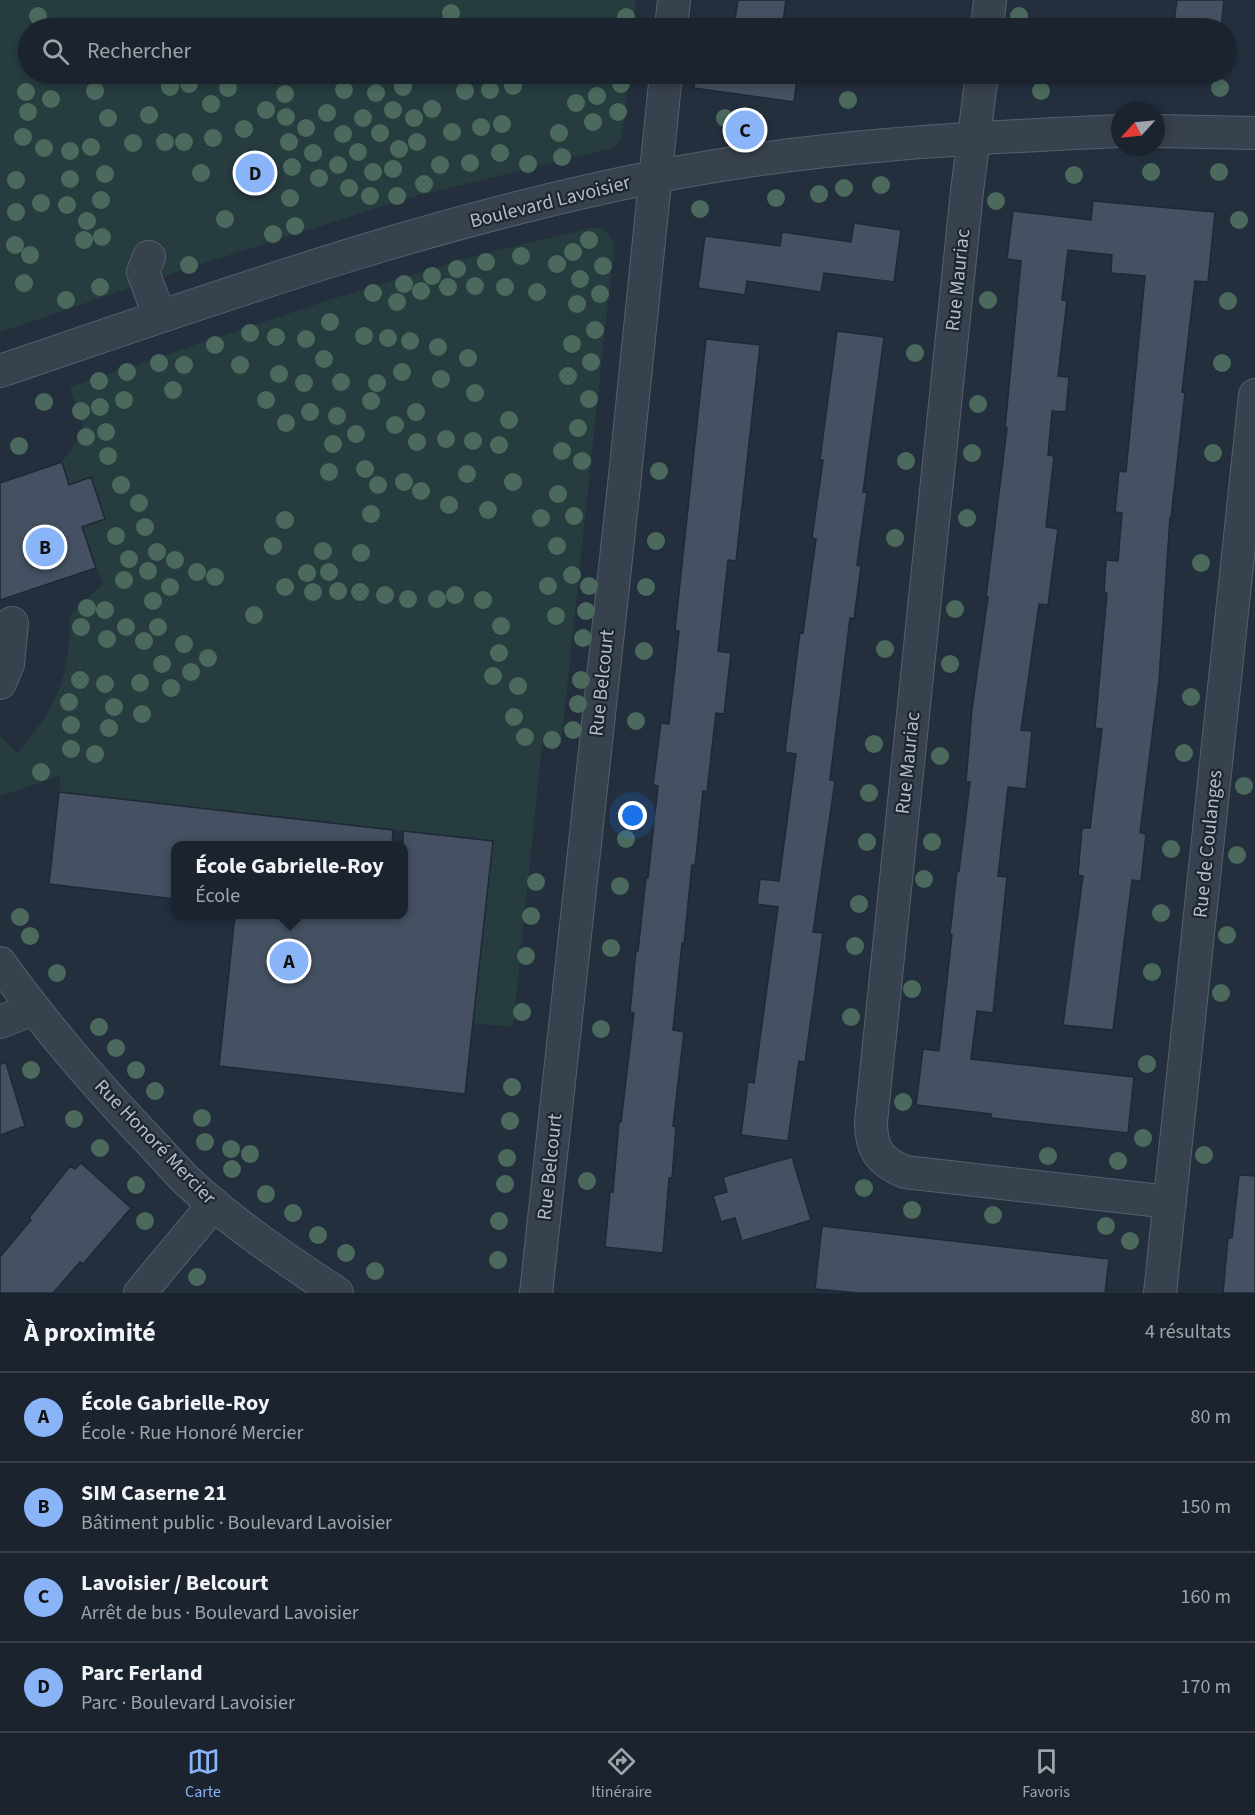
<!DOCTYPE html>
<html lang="fr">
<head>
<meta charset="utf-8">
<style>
	body { margin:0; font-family:"Source Sans 3",sans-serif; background:#282f3a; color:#f1f3f6 }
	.compass { position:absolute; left:1111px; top:102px; width:54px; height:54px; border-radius:50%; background:#1b232e; box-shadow:0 3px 9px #0003; rotate:243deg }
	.you { position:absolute; left:633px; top:816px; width:21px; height:21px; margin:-15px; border:4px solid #fff; border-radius:50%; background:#1a73e8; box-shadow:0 0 0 9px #1a73e833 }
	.badge { display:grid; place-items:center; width:39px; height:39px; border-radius:50%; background:#8ab4f8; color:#111; font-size:20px; font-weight:700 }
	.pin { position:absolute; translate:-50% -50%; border:3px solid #fff; box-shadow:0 2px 6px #0006 }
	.popup { position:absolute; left:171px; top:841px; width:237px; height:78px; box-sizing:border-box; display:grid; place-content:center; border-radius:12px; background:#1b232e; filter:drop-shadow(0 2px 4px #0005); font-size:20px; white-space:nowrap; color:#a0a4aa }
	.popup b { font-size:22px; color:#f1f3f6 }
	.popup::after { content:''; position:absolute; left:50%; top:100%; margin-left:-12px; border:12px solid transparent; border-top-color:#1b232e }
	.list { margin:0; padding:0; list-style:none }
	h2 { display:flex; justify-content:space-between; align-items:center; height:78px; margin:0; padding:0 24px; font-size:26px }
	h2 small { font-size:20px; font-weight:400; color:#a0a4aa }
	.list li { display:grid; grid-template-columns:39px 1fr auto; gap:18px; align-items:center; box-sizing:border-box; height:90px; padding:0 24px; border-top:2px solid #39404a }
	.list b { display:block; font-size:22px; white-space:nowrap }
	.list p { margin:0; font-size:20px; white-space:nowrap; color:#a0a4aa }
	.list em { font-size:20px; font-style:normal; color:#a0a4aa }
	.icon { flex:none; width:33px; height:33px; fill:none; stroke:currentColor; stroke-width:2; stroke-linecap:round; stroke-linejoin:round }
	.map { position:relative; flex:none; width:1255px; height:1293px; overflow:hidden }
	.search { position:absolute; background:#1b232e; box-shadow:0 3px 9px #0003; left:18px; right:18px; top:18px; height:66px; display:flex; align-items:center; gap:15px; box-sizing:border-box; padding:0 21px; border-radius:33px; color:#a0a4aa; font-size:22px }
	.sheet { height:438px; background:#1b232e }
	nav { display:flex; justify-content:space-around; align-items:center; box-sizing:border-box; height:84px; border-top:2px solid #39404a; background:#1b232e; font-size:16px; color:#a0a4aa }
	nav a { display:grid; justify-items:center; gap:3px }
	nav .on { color:#8ab4f8 }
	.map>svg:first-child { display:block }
	.green { fill:#263c3f }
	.building { fill:#455162; stroke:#1f2835; stroke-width:1.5 }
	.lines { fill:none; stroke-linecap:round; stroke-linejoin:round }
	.minor-casing { stroke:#565f6c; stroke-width:34 }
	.minor { stroke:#38414e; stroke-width:32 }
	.tree { fill:#4b6a5d }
	.labels { text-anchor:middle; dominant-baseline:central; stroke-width:4.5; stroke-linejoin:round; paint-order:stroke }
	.street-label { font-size:20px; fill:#b4bcc9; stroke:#1d2633 }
</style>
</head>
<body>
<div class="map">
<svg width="1255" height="1293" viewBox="0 0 1255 1293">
	<rect width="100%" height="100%" fill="#242f3e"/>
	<path class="green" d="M0,0H636L633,28H28V74H629L622,135L617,145L612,148L408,198L198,265L0,332Z
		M597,227C607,230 610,235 614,245L562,735L543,734L513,1027L473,1023L493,841L59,792L60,776L0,796V736L17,753C56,708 71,678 69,617L103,584L82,527L105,519L91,478L69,485L62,462L84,431L70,387L332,299L485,253Z"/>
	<path class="building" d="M738,0H786L782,28H754L734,26Z
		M1177,0H1224L1221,28H1173Z
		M695,74H781V76L797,79L794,102L694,88Z
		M1093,201L1215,212L1208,282L1195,281L1182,392L1185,393L1171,518H1170L1159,681L1140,833L1146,834L1141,881L1132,880L1113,1030L1063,1025L1083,876L1078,875L1082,828H1090L1102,729L1095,728L1107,593H1104L1106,560L1118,561L1122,513L1115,512L1119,471L1126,472L1145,276L1111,273L1112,255L1068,250L1062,300L1067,301L1058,376L1069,377L1066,412L1052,411L1048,455L1054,456L1046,527L1058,529L1048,605L1039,604L1021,730L1032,731L1026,789L1008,787L998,876L1007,877L993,1013L977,1011L971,1059L1134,1077L1128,1133L991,1118V1114L916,1105L923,1049L939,1051L952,935L950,934L957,871H959L970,782H966L972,709L988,597H986L1007,428H1005L1021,261L1007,259L1013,211L1091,220Z
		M854,223L901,230L894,282L824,273L821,292L747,281L745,295L698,288L705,236L780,246L782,232L851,242Z
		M837,331L884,337L863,492H867L857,565L861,566L854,619L850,618L830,780L835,781L813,932L823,933L805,1062L799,1061L788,1141L741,1135L748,1082L754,1083L778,907L757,904L760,879L779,881L796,754L785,752L800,632L803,633L816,539L812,538L823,460H820Z
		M706,339L760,345L736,561L728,560L718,651L731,653L724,714L716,713L707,792L703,791L695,866L692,865L684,944L682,943L673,1030L684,1032L673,1126L676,1127L672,1178H669L663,1253L605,1247L610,1192H613L619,1122H621L634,1013L630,1012L636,951H638L646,878H648L658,786L653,785L661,723L669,724L679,631L675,630Z
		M62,462L69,485L91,477L105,519L82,527L96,568L0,600V483Z
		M59,792L393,830L392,846H175V899L49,884Z
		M403,831L493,841L465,1094L219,1066L235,915H403Z
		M6,1063L25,1126L0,1135V1064Z
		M792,1157L811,1220L742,1241L735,1218L721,1222L713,1196L727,1192L723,1177Z
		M81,1163L131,1208L83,1264L80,1262L53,1293H0V1257L31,1220L29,1218L70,1166L75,1169Z
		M1239,1175L1255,1176V1293H1223L1228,1238H1232Z
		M822,1226L1109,1259L1105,1293H859L815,1289Z"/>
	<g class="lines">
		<defs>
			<path id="minor" d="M671,28L674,0
				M987,28L990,0
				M982,74L967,191L871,1122C871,1149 879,1161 905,1172L1170,1202
				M1156,131L1255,133
				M149,257L143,272L159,315
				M0,371C215,298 430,221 654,177C808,146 964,138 1120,131
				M0,683L8,664L12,623
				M0,963C43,1023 90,1078 140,1131C156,1147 171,1165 187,1181C232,1223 285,1259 337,1293
				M0,1022L33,1009
				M140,1293L214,1204
				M536,1293L624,485L666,74
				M1160,1293L1255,395"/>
		</defs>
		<use href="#minor" class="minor-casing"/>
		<use href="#minor" class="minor"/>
	</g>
	<g class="tree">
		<circle cx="451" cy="13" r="9"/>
		<circle cx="38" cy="16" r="9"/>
		<circle cx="1019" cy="16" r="9"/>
		<circle cx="626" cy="17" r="9"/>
		<circle cx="189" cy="84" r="9"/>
		<circle cx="621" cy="84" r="9"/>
		<circle cx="513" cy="86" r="9"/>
		<circle cx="170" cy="87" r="9"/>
		<circle cx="403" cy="87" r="9"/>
		<circle cx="228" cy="88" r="9"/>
		<circle cx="1220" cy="88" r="9"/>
		<circle cx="344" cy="90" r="9"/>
		<circle cx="490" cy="90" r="9"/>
		<circle cx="95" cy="91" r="9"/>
		<circle cx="465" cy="91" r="9"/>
		<circle cx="1041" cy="91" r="9"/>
		<circle cx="26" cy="92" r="9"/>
		<circle cx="376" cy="93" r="9"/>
		<circle cx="285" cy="94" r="9"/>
		<circle cx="597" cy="96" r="9"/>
		<circle cx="51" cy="99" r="9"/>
		<circle cx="848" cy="100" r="9"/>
		<circle cx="576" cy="103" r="9"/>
		<circle cx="211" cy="104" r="9"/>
		<circle cx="432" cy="109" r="9"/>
		<circle cx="266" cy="110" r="9"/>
		<circle cx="393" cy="110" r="9"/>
		<circle cx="28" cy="112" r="9"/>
		<circle cx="618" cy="112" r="9"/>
		<circle cx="327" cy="113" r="9"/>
		<circle cx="149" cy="115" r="9"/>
		<circle cx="286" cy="117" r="9"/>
		<circle cx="108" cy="118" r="9"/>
		<circle cx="363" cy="118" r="9"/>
		<circle cx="414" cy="118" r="9"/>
		<circle cx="725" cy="118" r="9"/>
		<circle cx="593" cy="122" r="9"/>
		<circle cx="502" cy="124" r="9"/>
		<circle cx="481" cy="127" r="9"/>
		<circle cx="306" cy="128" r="9"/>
		<circle cx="244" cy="129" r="9"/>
		<circle cx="452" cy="132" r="9"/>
		<circle cx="380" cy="133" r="9"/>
		<circle cx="559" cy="133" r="9"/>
		<circle cx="343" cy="134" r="9"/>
		<circle cx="23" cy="137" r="9"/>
		<circle cx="213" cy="138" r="9"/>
		<circle cx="165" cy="142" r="9"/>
		<circle cx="184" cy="142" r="9"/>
		<circle cx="289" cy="142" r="9"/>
		<circle cx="417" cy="142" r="9"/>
		<circle cx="133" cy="143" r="9"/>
		<circle cx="91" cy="147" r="9"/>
		<circle cx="44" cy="148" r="9"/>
		<circle cx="399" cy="149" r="9"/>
		<circle cx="70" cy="151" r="9"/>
		<circle cx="358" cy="152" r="9"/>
		<circle cx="313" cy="153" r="9"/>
		<circle cx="500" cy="153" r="9"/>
		<circle cx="562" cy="157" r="9"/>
		<circle cx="470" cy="163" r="9"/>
		<circle cx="528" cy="164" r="9"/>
		<circle cx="338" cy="165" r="9"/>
		<circle cx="440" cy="165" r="9"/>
		<circle cx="292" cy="167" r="9"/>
		<circle cx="393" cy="169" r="9"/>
		<circle cx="373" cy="172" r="9"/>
		<circle cx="1151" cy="172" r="9"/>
		<circle cx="1219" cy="172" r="9"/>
		<circle cx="201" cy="173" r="9"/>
		<circle cx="248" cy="173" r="9"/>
		<circle cx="105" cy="174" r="9"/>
		<circle cx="1074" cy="175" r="9"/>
		<circle cx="319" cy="178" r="9"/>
		<circle cx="70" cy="179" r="9"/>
		<circle cx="16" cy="180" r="9"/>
		<circle cx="424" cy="184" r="9"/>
		<circle cx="881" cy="185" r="9"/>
		<circle cx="349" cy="188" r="9"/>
		<circle cx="844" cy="188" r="9"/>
		<circle cx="819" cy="194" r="9"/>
		<circle cx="370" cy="196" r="9"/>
		<circle cx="397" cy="196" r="9"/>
		<circle cx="290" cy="198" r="9"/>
		<circle cx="776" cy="198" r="9"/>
		<circle cx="101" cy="200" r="9"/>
		<circle cx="996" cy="201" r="9"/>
		<circle cx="41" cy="203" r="9"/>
		<circle cx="67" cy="205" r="9"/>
		<circle cx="700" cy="209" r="9"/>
		<circle cx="16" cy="212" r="9"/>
		<circle cx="225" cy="219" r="9"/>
		<circle cx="1239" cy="220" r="9"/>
		<circle cx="87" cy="221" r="9"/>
		<circle cx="295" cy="226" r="9"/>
		<circle cx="273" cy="234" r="9"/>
		<circle cx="102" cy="237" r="9"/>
		<circle cx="84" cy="240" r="9"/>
		<circle cx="589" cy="240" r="9"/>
		<circle cx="15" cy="245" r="9"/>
		<circle cx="573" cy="252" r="9"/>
		<circle cx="30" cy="255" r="9"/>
		<circle cx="521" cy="256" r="9"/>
		<circle cx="486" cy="262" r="9"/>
		<circle cx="557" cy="264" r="9"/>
		<circle cx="189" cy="265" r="9"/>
		<circle cx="603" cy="266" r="9"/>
		<circle cx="457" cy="269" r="9"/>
		<circle cx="432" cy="276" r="9"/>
		<circle cx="580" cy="279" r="9"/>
		<circle cx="24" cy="283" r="9"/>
		<circle cx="404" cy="284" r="9"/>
		<circle cx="475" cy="286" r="9"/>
		<circle cx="100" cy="287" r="9"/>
		<circle cx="448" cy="287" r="9"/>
		<circle cx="505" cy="287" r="9"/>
		<circle cx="421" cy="291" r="9"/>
		<circle cx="537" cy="292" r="9"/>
		<circle cx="373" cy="293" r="9"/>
		<circle cx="600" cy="294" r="9"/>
		<circle cx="66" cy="300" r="9"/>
		<circle cx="988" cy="300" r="9"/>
		<circle cx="1228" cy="301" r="9"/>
		<circle cx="397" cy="302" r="9"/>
		<circle cx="577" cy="304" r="9"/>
		<circle cx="330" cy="322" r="9"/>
		<circle cx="595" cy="330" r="9"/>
		<circle cx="250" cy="333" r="9"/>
		<circle cx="364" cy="336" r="9"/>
		<circle cx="276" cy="337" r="9"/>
		<circle cx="388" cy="338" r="9"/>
		<circle cx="306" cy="339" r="9"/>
		<circle cx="410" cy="341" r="9"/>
		<circle cx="572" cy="344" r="9"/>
		<circle cx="215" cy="345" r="9"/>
		<circle cx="438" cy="347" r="9"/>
		<circle cx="915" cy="353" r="9"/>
		<circle cx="468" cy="358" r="9"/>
		<circle cx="324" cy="359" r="9"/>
		<circle cx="591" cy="362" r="9"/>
		<circle cx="159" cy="363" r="9"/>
		<circle cx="1222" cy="363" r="9"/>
		<circle cx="184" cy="365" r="9"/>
		<circle cx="240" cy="365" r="9"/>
		<circle cx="127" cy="372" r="9"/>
		<circle cx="402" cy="372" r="9"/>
		<circle cx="279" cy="374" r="9"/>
		<circle cx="568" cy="376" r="9"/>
		<circle cx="441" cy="379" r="9"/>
		<circle cx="99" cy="381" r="9"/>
		<circle cx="341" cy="382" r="9"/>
		<circle cx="304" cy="383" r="9"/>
		<circle cx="377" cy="383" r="9"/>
		<circle cx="173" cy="390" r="9"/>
		<circle cx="475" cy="393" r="9"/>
		<circle cx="589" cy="399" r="9"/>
		<circle cx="124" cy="400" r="9"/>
		<circle cx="266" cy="400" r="9"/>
		<circle cx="371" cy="401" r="9"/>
		<circle cx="44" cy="402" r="9"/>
		<circle cx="978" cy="404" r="9"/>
		<circle cx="100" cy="407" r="9"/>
		<circle cx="81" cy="411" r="9"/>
		<circle cx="310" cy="412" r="9"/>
		<circle cx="416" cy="412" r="9"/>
		<circle cx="337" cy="416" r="9"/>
		<circle cx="509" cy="420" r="9"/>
		<circle cx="286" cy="423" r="9"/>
		<circle cx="395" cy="425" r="9"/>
		<circle cx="578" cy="428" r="9"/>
		<circle cx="106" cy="432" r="9"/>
		<circle cx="356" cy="434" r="9"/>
		<circle cx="86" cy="437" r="9"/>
		<circle cx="446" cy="439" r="9"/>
		<circle cx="473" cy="441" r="9"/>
		<circle cx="417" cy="442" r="9"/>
		<circle cx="333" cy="444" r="9"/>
		<circle cx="499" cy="445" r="9"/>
		<circle cx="19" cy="446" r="9"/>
		<circle cx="562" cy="451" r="9"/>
		<circle cx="972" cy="453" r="9"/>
		<circle cx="1213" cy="453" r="9"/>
		<circle cx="108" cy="456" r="9"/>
		<circle cx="582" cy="461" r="9"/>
		<circle cx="906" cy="461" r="9"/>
		<circle cx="365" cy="469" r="9"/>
		<circle cx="659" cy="471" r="9"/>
		<circle cx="329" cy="472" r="9"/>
		<circle cx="467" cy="474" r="9"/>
		<circle cx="404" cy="482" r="9"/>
		<circle cx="513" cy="482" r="9"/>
		<circle cx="121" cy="485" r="9"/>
		<circle cx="378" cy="485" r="9"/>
		<circle cx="421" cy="491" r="9"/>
		<circle cx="558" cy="494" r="9"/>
		<circle cx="139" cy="503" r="9"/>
		<circle cx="449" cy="505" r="9"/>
		<circle cx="488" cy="510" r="9"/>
		<circle cx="371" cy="514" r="9"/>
		<circle cx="574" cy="516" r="9"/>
		<circle cx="541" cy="518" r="9"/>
		<circle cx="967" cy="518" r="9"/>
		<circle cx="285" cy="520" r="9"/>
		<circle cx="145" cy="527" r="9"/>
		<circle cx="116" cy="536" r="9"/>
		<circle cx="895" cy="538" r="9"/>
		<circle cx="656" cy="541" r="9"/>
		<circle cx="273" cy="546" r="9"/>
		<circle cx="557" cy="546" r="9"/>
		<circle cx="323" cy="551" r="9"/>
		<circle cx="157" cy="552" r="9"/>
		<circle cx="361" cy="553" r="9"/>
		<circle cx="129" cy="559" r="9"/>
		<circle cx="175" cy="560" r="9"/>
		<circle cx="1201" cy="563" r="9"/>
		<circle cx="148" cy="571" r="9"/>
		<circle cx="197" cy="572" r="9"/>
		<circle cx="329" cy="572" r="9"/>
		<circle cx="307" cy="573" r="9"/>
		<circle cx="572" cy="575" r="9"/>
		<circle cx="215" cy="577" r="9"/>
		<circle cx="124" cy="580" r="9"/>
		<circle cx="548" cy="586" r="9"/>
		<circle cx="589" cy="586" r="9"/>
		<circle cx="170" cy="587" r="9"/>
		<circle cx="285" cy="587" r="9"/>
		<circle cx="646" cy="587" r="9"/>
		<circle cx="338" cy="591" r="9"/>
		<circle cx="313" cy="592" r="9"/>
		<circle cx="360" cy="592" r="9"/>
		<circle cx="385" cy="595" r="9"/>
		<circle cx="455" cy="595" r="9"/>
		<circle cx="408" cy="599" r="9"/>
		<circle cx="437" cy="599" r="9"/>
		<circle cx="483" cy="600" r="9"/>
		<circle cx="153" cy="601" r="9"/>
		<circle cx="87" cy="608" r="9"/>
		<circle cx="955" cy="609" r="9"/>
		<circle cx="105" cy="610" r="9"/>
		<circle cx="586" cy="611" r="9"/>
		<circle cx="254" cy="615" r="9"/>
		<circle cx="556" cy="616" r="9"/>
		<circle cx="501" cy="626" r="9"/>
		<circle cx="81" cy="627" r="9"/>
		<circle cx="126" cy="627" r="9"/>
		<circle cx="158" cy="627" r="9"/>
		<circle cx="583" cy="638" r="9"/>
		<circle cx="107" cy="639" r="9"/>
		<circle cx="144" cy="641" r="9"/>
		<circle cx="184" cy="644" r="9"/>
		<circle cx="885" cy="649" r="9"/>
		<circle cx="644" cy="651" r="9"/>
		<circle cx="499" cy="653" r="9"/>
		<circle cx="208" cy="658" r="9"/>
		<circle cx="162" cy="664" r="9"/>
		<circle cx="950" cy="664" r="9"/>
		<circle cx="191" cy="672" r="9"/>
		<circle cx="493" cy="676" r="9"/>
		<circle cx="80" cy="680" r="9"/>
		<circle cx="581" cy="680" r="9"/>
		<circle cx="140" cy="683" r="9"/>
		<circle cx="105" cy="684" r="9"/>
		<circle cx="518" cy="686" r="9"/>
		<circle cx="171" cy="688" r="9"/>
		<circle cx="1191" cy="697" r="9"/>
		<circle cx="69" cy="702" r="9"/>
		<circle cx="578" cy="704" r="9"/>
		<circle cx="114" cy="707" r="9"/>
		<circle cx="142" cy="714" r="9"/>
		<circle cx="514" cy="717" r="9"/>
		<circle cx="636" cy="721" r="9"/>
		<circle cx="71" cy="725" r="9"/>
		<circle cx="109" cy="728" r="9"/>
		<circle cx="573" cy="730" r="9"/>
		<circle cx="525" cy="737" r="9"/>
		<circle cx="552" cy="740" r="9"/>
		<circle cx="874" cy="744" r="9"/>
		<circle cx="71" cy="749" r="9"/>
		<circle cx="1184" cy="753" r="9"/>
		<circle cx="95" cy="754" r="9"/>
		<circle cx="940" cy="756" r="9"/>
		<circle cx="41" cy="772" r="9"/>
		<circle cx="1244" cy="786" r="9"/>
		<circle cx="869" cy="793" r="9"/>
		<circle cx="626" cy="839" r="9"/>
		<circle cx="867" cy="842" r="9"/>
		<circle cx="932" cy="842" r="9"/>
		<circle cx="1171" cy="849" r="9"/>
		<circle cx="1237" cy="855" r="9"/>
		<circle cx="924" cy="879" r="9"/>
		<circle cx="536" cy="882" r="9"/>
		<circle cx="620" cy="886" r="9"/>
		<circle cx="859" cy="904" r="9"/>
		<circle cx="1161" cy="913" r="9"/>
		<circle cx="531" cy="916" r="9"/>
		<circle cx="20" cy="917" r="9"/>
		<circle cx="1227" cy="935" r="9"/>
		<circle cx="30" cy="936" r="9"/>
		<circle cx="855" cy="946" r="9"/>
		<circle cx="611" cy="948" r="9"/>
		<circle cx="526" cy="956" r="9"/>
		<circle cx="1152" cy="972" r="9"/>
		<circle cx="57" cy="973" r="9"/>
		<circle cx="912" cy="989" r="9"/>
		<circle cx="1221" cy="993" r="9"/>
		<circle cx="522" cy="1012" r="9"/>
		<circle cx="851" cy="1017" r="9"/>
		<circle cx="99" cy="1027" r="9"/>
		<circle cx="601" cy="1029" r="9"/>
		<circle cx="116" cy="1048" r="9"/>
		<circle cx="1147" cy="1064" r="9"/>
		<circle cx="31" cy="1070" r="9"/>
		<circle cx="136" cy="1070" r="9"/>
		<circle cx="512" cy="1087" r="9"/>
		<circle cx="155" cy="1091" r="9"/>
		<circle cx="903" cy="1102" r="9"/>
		<circle cx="202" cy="1118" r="9"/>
		<circle cx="74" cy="1119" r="9"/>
		<circle cx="510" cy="1121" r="9"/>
		<circle cx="1143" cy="1138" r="9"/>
		<circle cx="205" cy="1142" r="9"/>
		<circle cx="100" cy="1148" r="9"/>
		<circle cx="231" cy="1149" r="9"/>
		<circle cx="250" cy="1154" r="9"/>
		<circle cx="1204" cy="1155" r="9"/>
		<circle cx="1048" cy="1156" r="9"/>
		<circle cx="507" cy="1158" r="9"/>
		<circle cx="1118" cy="1161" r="9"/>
		<circle cx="232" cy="1169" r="9"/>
		<circle cx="587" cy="1181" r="9"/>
		<circle cx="505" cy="1184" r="9"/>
		<circle cx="136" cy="1185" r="9"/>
		<circle cx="864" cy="1188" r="9"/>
		<circle cx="266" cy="1194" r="9"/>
		<circle cx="912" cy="1210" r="9"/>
		<circle cx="293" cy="1213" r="9"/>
		<circle cx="993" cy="1215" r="9"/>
		<circle cx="145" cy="1221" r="9"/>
		<circle cx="499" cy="1221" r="9"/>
		<circle cx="1106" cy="1226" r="9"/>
		<circle cx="318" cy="1235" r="9"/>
		<circle cx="1130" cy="1241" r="9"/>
		<circle cx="346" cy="1253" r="9"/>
		<circle cx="498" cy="1260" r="9"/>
		<circle cx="375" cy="1271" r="9"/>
		<circle cx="197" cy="1277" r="9"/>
	</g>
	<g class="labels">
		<g class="street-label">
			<text transform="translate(550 202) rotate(-14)">Boulevard Lavoisier</text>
			<text transform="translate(958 280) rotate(-84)">Rue Mauriac</text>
			<text transform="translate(602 683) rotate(-84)">Rue Belcourt</text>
			<text transform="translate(908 763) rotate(-84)">Rue Mauriac</text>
			<text transform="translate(1208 844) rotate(-84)">Rue de Coulanges</text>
			<text transform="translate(155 1142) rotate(46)">Rue Honoré Mercier</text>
			<text transform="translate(550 1167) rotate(-84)">Rue Belcourt</text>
		</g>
	</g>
</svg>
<svg class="compass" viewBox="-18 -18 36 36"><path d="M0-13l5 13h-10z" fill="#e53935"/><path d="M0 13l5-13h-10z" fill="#a0a4aa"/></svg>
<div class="you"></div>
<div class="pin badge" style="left:289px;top:961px">A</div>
<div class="popup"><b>École Gabrielle-Roy</b>École</div>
<div class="pin badge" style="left:45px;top:547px">B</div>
<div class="pin badge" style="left:745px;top:130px">C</div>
<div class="pin badge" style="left:255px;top:173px">D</div>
<div class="search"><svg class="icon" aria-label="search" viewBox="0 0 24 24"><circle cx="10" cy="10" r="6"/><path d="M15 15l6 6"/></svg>Rechercher</div>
</div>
<section class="sheet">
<h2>À proximité<small>4 résultats</small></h2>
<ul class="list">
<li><span class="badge">A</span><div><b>École Gabrielle-Roy</b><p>École · Rue Honoré Mercier</p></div><em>80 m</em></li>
<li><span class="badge">B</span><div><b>SIM Caserne 21</b><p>Bâtiment public · Boulevard Lavoisier</p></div><em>150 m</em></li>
<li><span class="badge">C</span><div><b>Lavoisier / Belcourt</b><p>Arrêt de bus · Boulevard Lavoisier</p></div><em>160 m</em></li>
<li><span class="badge">D</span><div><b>Parc Ferland</b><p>Parc · Boulevard Lavoisier</p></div><em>170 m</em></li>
</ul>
</section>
<nav>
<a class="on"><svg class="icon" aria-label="map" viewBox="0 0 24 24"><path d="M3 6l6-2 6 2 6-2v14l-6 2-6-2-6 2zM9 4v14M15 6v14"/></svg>Carte</a>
<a><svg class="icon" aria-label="directions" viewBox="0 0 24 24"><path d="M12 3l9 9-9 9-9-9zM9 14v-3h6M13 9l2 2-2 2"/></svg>Itinéraire</a>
<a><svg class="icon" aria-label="saved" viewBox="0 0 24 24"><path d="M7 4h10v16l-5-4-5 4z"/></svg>Favoris</a>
</nav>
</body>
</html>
